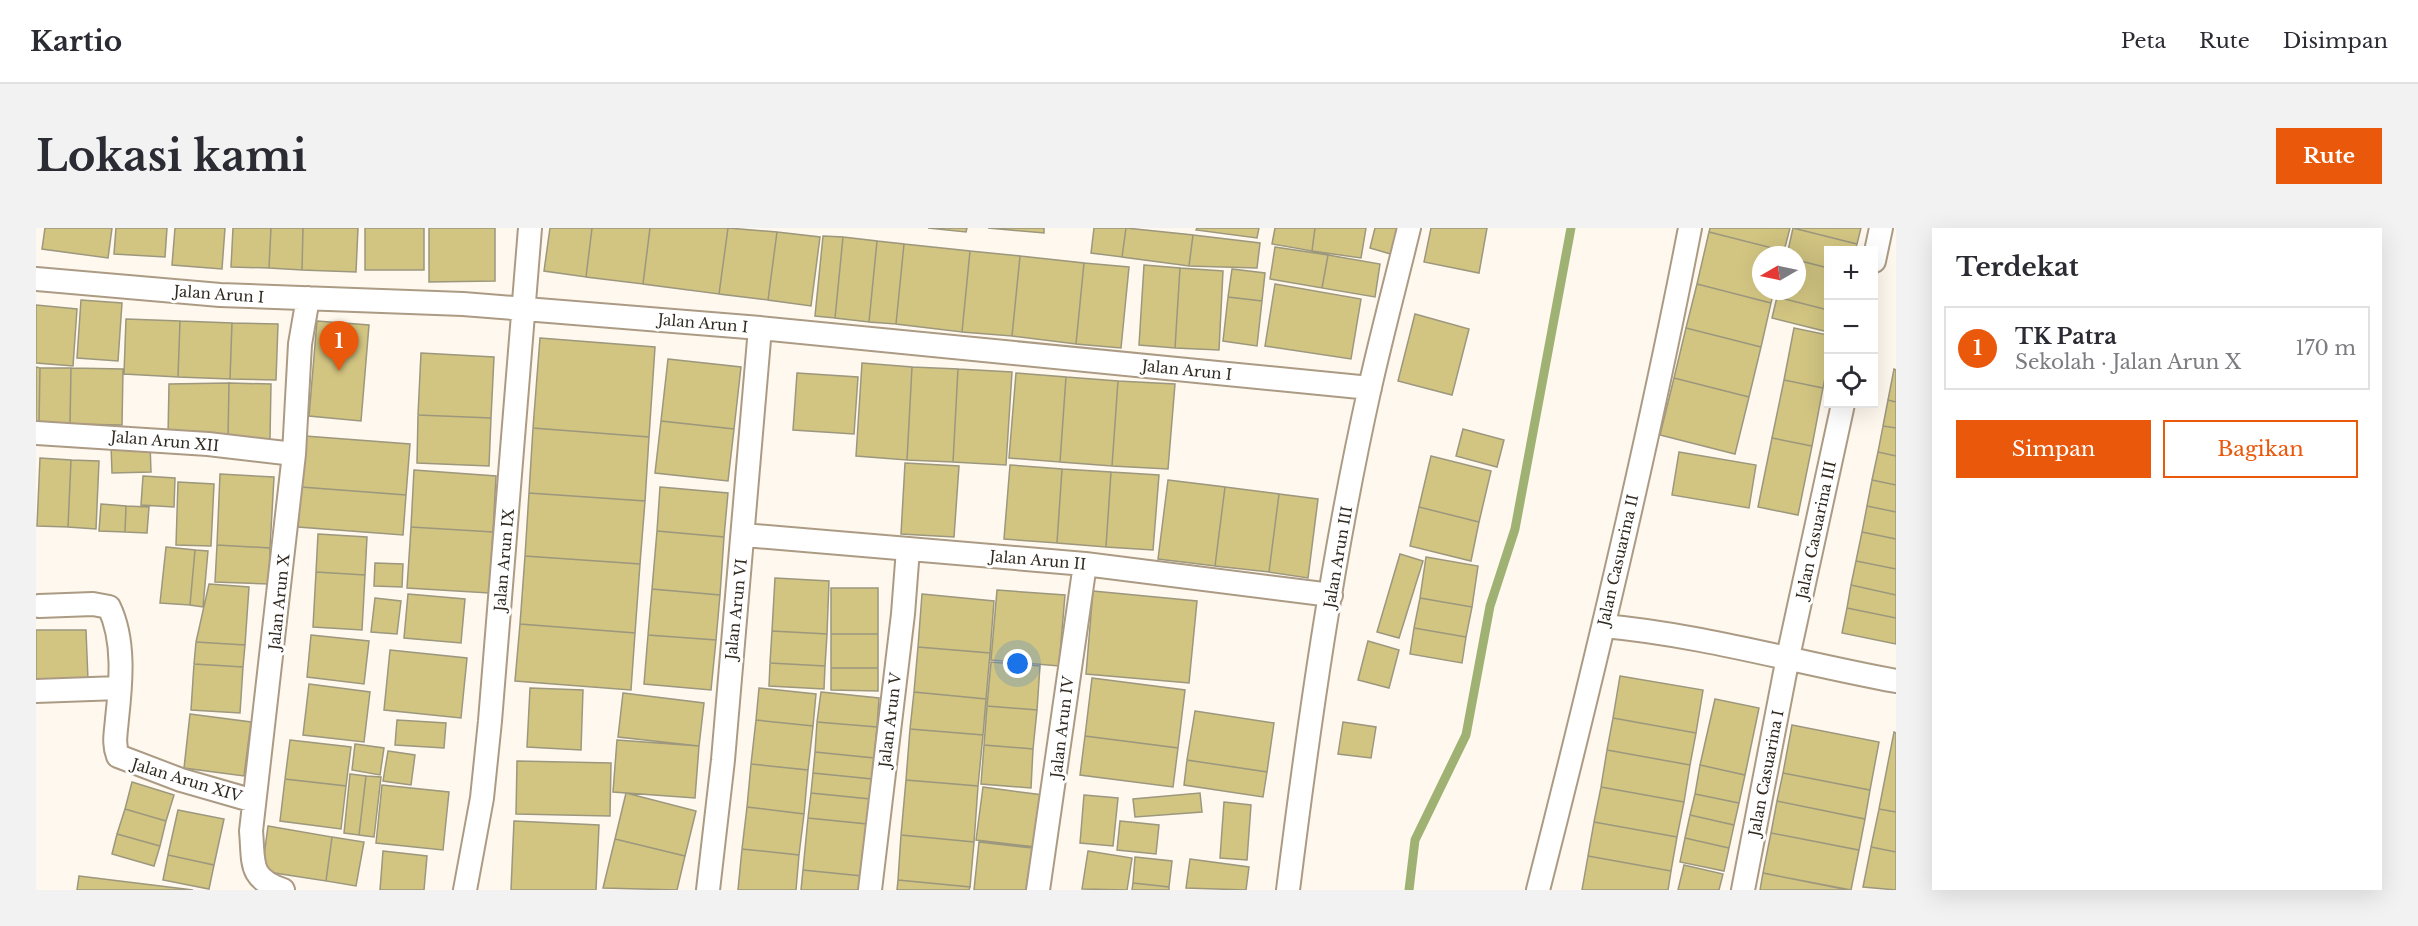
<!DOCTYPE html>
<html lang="id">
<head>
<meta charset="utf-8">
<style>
	body { margin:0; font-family:"Libre Baskerville",serif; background:#f2f2f3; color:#2b2b33 }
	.controls { position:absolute; right:18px; top:18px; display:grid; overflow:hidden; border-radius:0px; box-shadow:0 6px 24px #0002 }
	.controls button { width:54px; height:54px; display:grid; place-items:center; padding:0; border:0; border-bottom:2px solid #e1e1e2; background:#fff; color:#2b2b33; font:30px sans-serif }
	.compass { position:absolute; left:1716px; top:18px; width:54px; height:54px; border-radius:50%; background:#fff; box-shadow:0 6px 24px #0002; rotate:261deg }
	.you { position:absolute; left:982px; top:436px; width:21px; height:21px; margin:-15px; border:4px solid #fff; border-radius:50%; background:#1a73e8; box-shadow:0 0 0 9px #1a73e833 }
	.badge { display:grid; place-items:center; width:39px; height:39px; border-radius:50%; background:#ea580c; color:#fff; font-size:20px; font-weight:700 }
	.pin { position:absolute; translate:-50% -50px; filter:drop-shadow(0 2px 3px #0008) }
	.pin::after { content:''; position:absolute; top:32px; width:21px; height:18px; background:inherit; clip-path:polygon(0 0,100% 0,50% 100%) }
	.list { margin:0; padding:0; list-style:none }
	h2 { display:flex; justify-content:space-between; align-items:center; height:78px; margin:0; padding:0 24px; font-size:26px }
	h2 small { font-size:20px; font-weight:400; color:#7c7c81 }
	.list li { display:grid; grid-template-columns:39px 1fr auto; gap:18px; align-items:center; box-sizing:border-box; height:84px; margin:0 12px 12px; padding:0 12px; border:2px solid #e1e1e2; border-radius:0px }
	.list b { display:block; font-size:22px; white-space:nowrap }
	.list p { margin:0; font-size:20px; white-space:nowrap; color:#7c7c81 }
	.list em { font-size:20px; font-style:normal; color:#7c7c81 }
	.actions { display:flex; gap:12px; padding:18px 24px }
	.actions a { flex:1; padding:14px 0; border:2px solid #ea580c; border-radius:0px; text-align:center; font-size:21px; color:#ea580c }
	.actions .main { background:#ea580c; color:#fff }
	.icon { flex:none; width:33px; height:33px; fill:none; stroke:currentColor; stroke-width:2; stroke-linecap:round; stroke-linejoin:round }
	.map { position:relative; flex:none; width:1860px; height:662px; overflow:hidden; border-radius:0px }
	header { display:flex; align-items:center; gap:36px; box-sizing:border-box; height:84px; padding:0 30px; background:#fff; border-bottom:2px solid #e1e1e2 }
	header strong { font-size:28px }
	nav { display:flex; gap:33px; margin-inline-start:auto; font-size:21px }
	.intro { display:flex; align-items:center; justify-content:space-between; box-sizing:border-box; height:144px; padding:0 36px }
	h1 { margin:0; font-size:42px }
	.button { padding:15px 27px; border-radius:0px; background:#ea580c; color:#fff; font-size:21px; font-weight:700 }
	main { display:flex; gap:36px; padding:0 36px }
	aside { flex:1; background:#fff; border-radius:0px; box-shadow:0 6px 24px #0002 }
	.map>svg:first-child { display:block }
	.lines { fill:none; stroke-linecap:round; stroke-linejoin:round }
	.stream { stroke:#9fb273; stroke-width:9 }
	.building { fill:#d2c582; stroke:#9c977d; stroke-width:1.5 }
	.street-casing { stroke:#ac9b84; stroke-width:26 }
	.street { stroke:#fff; stroke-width:22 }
	.labels { text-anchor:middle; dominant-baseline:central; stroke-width:6; stroke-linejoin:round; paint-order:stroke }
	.street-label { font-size:15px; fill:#312a21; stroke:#fff }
</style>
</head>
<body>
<header>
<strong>Kartio</strong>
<nav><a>Peta</a><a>Rute</a><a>Disimpan</a></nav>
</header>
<div class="intro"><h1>Lokasi kami</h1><a class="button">Rute</a></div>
<main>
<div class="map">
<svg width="1860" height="662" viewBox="0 0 1860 662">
	<rect width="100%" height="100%" fill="#fff8ee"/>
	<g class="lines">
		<path class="stream" d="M1373,662L1379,612L1430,507L1454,378L1479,301L1535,0"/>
	</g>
	<path class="building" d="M9,0H76L72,30L6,21Z
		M80,0H131L129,29L78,26Z
		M139,0H189L186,41L136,37Z
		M197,0H235L233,40L195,39Z
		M235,0H267L266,42L233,40Z
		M267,0H322L320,44L266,42Z
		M329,0H388V42H329Z
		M393,0H459V53L393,54Z
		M514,0H556L550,49L508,43Z
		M556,0H614L607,56L550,49Z
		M614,0H692L683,66L607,56Z
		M692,0L741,4L732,72L683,66Z
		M892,0H931L930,4Z
		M952,0H1008V5Z
		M1058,0H1090L1086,29L1055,25Z
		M1090,0L1157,7L1153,38L1086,29Z
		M1161,0H1223L1221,10L1160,2Z
		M1239,0H1279L1276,23L1236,16Z
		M1279,0H1330L1325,30L1276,23Z
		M1339,0H1365L1358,27L1334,20Z
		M1395,0H1451L1443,45L1388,34Z
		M1674,0H1754L1748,23L1673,4Z
		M1757,0H1825L1821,16Z
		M1757,0L1821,16L1819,22H1792V40L1761,32V27H1751Z
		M741,4L784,9L775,78L732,72Z
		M1673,4L1748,23L1747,27H1725V63H1738L1735,75L1661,56Z
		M1157,7L1224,15L1221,40L1153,38Z
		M787,8L807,9L799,90L779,88Z
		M807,9L841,13L833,94L799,90Z
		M841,13L868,16L860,96L833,94Z
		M868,16L934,23L926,104L860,96Z
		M1239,19L1292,27L1286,60L1234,51Z
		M934,23L984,28L976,108L926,104Z
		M1292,27L1344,36L1339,69L1286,60Z
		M984,28L1048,35L1040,116L976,108Z
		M1761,32L1792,40V82L1741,69L1742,63H1761Z
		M1048,35L1093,39L1085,120L1040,116Z
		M1108,37L1144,40L1139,120L1103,117Z
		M1144,40L1187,43L1183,122L1139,120Z
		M1196,41L1229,45L1226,73L1192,69Z
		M1239,56L1325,71L1315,131L1229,118Z
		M1661,56L1735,75L1725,119L1650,100Z
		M1192,69L1226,73L1221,118L1187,113Z
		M1741,69L1792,82V104L1736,90Z
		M45,72L86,75L82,133L41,130Z
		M0,77L41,81L37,138L0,135Z
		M1379,86L1433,101L1416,167L1362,153Z
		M90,91L144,93L142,149L88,146Z
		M144,93L196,95L194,151L142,149Z
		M281,93L333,97L325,193L273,188Z
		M196,95L242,96L240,152L194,151Z
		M1650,100L1725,119L1713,169L1638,150Z
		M1758,100L1792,107V134L1787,160L1748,152Z
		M504,110L619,119L613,209L497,200Z
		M385,125L458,129L455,190L382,187Z
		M632,131L705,139L698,201L625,193Z
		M826,135L876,139L871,232L820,228Z
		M0,139L4,140L3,196H0Z
		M876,139L922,141L917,234L871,232Z
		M4,140H35L34,196H3Z
		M35,140L87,141L86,197L34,196Z
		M922,141L976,144L970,237L917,234Z
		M1858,141L1860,142V174L1852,172Z
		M761,145L822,149L818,206L757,202Z
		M980,145L1030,149L1024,234L973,230Z
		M1030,149L1082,153L1076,238L1024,234Z
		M1638,150L1713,169L1699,226L1624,207Z
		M1748,152L1787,160L1776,218L1736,210Z
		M1082,153L1139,156L1132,241L1076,238Z
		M193,155L192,211L132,208L133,156Z
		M193,155L235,156L234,211H192Z
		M1852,172L1860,174V200L1847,198Z
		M382,187L455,190L453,238L381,235Z
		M625,193L698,201L692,253L619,245Z
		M1847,198L1860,200V228L1842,224Z
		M497,200L613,209L609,273L493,265Z
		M1427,201L1468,212L1461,239L1420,228Z
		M269,208L374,216L370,267L265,259Z
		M1736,210L1776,218L1762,287L1722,279Z
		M114,215L115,244L76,245L75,217Z
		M1643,224L1720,237L1713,280L1636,267Z
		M1842,224L1860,228V257L1836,252Z
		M1395,228L1455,243L1443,294L1383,279Z
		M4,230L35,232L32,299L1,298Z
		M35,232L63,233L60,301L32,299Z
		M869,235L923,238L918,309L865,306Z
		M974,237L1026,241L1021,315L968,311Z
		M1026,241L1075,244L1070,319L1021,315Z
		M378,242L460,248L457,304L375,299Z
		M1075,244L1123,247L1117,322L1070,319Z
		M184,246L238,249L234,320L181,317Z
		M107,248L139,250L138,279L105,277Z
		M1132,252L1189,259L1179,338L1122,331Z
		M1836,252L1860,257V284L1831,278Z
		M142,254L178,256L175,318L140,317Z
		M265,259L370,267L367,307L262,299Z
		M624,259L692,265L688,309L621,303Z
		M1189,259L1243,266L1233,344L1179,338Z
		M493,265L609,273L604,336L489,328Z
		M1243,266L1282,271L1272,350L1233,344Z
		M65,276L90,278L89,304L63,303Z
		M90,278L113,279L111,305L89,304Z
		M1831,278L1860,284V311L1826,304Z
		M1383,279L1443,294L1435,333L1374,318Z
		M375,299L457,304L453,365L371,360Z
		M621,303L688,309L684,367L616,361Z
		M1826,304L1860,311V341L1820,333Z
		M282,306L331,309L329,347L280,344Z
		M181,317L234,320L233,356L179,354Z
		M130,319L159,322L154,377L124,375Z
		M159,322L172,323L167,379L154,377Z
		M1364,326L1387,333L1363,410L1341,404Z
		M489,328L604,336L599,405L484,396Z
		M1390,329L1442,338L1436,379L1384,370Z
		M1820,333L1860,341V367L1815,357Z
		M339,335L367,336L366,359L338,358Z
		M280,344L329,347L326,402L277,399Z
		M739,350L793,353L791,406L736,403Z
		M173,356L213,359L209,417L160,414Z
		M1815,357L1860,367V390L1811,380Z
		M795,360H842V406H795Z
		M616,361L684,367L680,412L612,407Z
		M961,362L1029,367L1023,438L955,432Z
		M1057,363L1161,373L1153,455L1050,446Z
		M372,366L429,371L425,415L368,410Z
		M886,366L958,373L954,425L882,419Z
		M339,370L365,373L361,406L335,404Z
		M1384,370L1436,379L1430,409L1378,400Z
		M1811,380L1860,390V416L1806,405Z
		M484,396L599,405L595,462L479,453Z
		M1378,400L1430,409L1426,435L1374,426Z
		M0,402H50L52,452L0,454Z
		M736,403L791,406L789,438L734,435Z
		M795,406H842V440H795Z
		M275,407L333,413L328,456L271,449Z
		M612,407L680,412L675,462L608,456Z
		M1332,413L1363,422L1353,460L1322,452Z
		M160,414L209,417L207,439L158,436Z
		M882,419L954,425L950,471L878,464Z
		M354,422L431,430L425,490L348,482Z
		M955,434L1004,438L1001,482L951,478Z
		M734,435L789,438L788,461L733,458Z
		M158,436L207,439L204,485L155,482Z
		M795,440H842V463L795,462Z
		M1584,448L1667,462L1660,505L1577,490Z
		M1056,450L1149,462L1142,520L1049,508Z
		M273,456L334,464L328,514L267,507Z
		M494,460L547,462L545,522L491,519Z
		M723,460L780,466L777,498L720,492Z
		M785,464L843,470L841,499L781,494Z
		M878,464L950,471L947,507L874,501Z
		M587,465L668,475L663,518L582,509Z
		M1679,471L1723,480L1709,547L1664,537Z
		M951,478L1001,482L997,521L948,517Z
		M1159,483L1238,495L1231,544L1151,532Z
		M154,486L215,494L208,548L148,540Z
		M1577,490L1660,505L1654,537L1571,522Z
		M361,492L410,495L408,520L359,517Z
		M720,492L777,498L772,542L715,536Z
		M781,494L841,499L838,530L779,524Z
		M1307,494L1340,499L1335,530L1302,526Z
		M1756,497L1843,514L1834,562L1747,545Z
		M874,501L947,507L942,558L870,552Z
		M1858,504L1860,505V584L1843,581Z
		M1049,508L1142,520L1137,559L1044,547Z
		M254,512L315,519L310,558L249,551Z
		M581,512L663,518L659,570L577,564Z
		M319,516L348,520L344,547L316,542Z
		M948,517L997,521L995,560L945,556Z
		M1571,522L1654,537L1648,574L1565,559Z
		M352,523L379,527L375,557L347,553Z
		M779,524L838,530L836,551L777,545Z
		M1151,532L1231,544L1227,569L1148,557Z
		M481,533L575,535L574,588L480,586Z
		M715,536L772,542L768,586L711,579Z
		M1664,537L1709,547L1703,575L1659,566Z
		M777,545L836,551L834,571L775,565Z
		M1747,545L1834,562L1829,591L1741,573Z
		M314,546L330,548L323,607L308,605Z
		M330,548L345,549L338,609L323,607Z
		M249,551L310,558L305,601L244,593Z
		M870,552L942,558L938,614L865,607Z
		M96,554L138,567L130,593L89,581Z
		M346,557L413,564L407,622L340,615Z
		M947,559L1007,567L1000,619L940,612Z
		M1565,559L1648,574L1641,609L1558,594Z
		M590,565L660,583L649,628L579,611Z
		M775,565L834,571L831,596L772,590Z
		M1164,565L1166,584L1099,589L1097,571Z
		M1659,566L1703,575L1698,597L1654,587Z
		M1048,567L1082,570L1077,618L1044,615Z
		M1741,573L1829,591L1823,622L1735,605Z
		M1188,574L1215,577L1211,632L1184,630Z
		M711,579L768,586L763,627L706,621Z
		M89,581L130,593L124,618L81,606Z
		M1843,581L1860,584V624L1835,619Z
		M142,582L188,591L178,637L132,627Z
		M1654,587L1698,597L1693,620L1649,610Z
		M772,590L831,596L826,648L767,642Z
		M478,593L563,597L560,662H475Z
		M1084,593L1123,597L1120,626L1081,622Z
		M1558,594L1641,609L1635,643L1552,628Z
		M232,598L296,609L290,653L226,643Z
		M1735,605L1823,622L1815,662L1727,645Z
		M81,606L124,618L118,638L76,626Z
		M865,607L938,614L934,659L862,652Z
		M296,609L328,614L320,658L290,653Z
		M1649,610L1693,620L1688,643L1644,634Z
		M579,611L649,628L641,662L567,660Z
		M943,614L996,620L990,662H938Z
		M1835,619L1860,624V662L1827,659Z
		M706,621L763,627L760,662H702Z
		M347,623L391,628L388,662H344Z
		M1052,623L1096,630L1091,662L1046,661Z
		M132,627L178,637L173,661L127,652Z
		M1552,628L1635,643L1632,662H1546Z
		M1099,629L1136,633L1133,659L1097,655Z
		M1154,631L1213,639L1210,662L1150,660Z
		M1648,637L1687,646L1683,662H1642Z
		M767,642L826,648L825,662H765Z
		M1727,645L1812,662H1724Z
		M43,648L157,662H41Z
		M862,652L934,659L933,662H861Z
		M1097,655L1133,659V662H1096Z"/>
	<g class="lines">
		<defs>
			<path id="street" d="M1838,33L1845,0
				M0,51L184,67L427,76L724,100L1334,160
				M0,205L172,216L258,226
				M708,307L1049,336L1295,367
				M3,378L57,376L73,379C89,412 85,455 81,491C80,505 77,515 82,528L145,552L218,573
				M1568,398C1667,407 1762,435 1860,453
				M0,463L83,460
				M247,662C212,650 218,635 215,603L258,226L264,116L272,70
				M429,662L446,570L454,493L494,0
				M672,662L687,532L724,100
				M834,662L867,386L872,321
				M1002,662L1049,336
				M1252,662C1273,494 1297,325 1334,159C1346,106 1360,53 1373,0
				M1502,662C1558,443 1611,222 1654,0
				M1707,662L1752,429L1807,176"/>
		</defs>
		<use href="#street" class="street-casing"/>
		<use href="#street" class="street"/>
	</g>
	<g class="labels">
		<g class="street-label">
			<text transform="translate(183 66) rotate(4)">Jalan Arun I</text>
			<text transform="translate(667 95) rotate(5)">Jalan Arun I</text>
			<text transform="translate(1151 142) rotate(6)">Jalan Arun I</text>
			<text transform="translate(129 213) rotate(5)">Jalan Arun XII</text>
			<text transform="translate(1780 302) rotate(-78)">Jalan Casuarina III</text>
			<text transform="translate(1302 329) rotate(-80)">Jalan Arun III</text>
			<text transform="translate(468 332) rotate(-85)">Jalan Arun IX</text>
			<text transform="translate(1002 332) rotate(5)">Jalan Arun II</text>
			<text transform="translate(1582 332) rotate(-77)">Jalan Casuarina II</text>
			<text transform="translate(243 374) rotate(-84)">Jalan Arun X</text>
			<text transform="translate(700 381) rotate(-84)">Jalan Arun VI</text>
			<text transform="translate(854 492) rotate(-83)">Jalan Arun V</text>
			<text transform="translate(1026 499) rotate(-83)">Jalan Arun IV</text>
			<text transform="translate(1730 545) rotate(-79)">Jalan Casuarina I</text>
			<text transform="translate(151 552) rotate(17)">Jalan Arun XIV</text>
		</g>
	</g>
</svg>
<div class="controls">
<button>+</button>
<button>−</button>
<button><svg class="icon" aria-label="locate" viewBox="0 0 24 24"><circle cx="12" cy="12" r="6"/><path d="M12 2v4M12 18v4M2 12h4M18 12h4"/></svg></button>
</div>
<svg class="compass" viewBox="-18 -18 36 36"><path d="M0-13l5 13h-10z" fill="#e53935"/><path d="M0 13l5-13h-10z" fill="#7c7c81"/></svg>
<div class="you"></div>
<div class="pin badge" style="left:303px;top:143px">1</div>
</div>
<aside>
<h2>Terdekat<small></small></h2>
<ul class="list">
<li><span class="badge">1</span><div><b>TK Patra</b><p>Sekolah · Jalan Arun X</p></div><em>170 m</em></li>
</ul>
<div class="actions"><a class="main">Simpan</a><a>Bagikan</a></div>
</aside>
</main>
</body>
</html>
